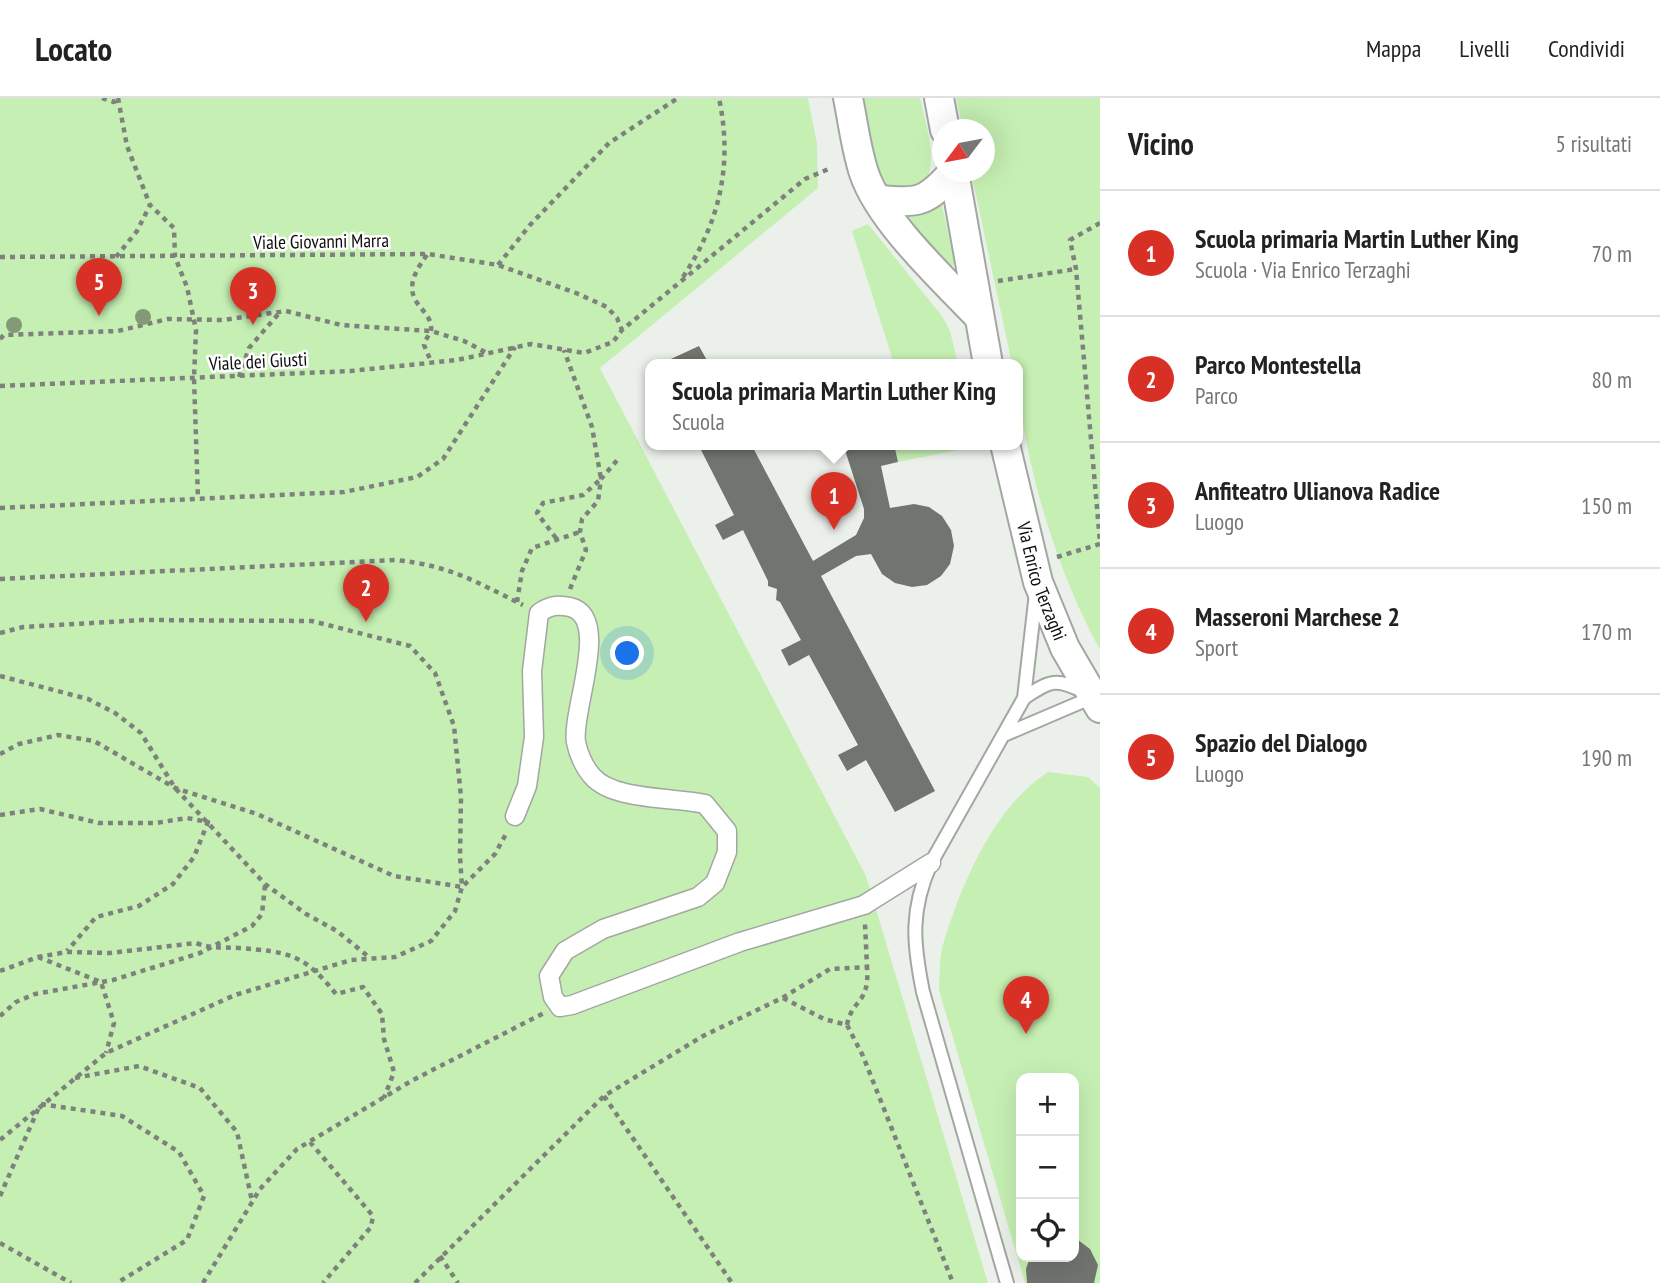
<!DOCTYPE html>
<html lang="it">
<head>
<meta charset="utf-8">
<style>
	body { margin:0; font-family:"PT Sans Narrow",sans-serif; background:#f6f6f6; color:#222 }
	.controls { position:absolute; right:21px; bottom:21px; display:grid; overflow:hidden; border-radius:14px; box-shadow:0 7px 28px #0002 }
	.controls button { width:63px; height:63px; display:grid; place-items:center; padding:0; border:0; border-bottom:2px solid #e0e0e0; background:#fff; color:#222; font:35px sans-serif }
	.compass { position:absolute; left:932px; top:21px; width:63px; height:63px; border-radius:50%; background:#fff; box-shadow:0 7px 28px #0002; rotate:238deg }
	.you { position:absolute; left:628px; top:556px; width:24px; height:24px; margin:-18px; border:5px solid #fff; border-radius:50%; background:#1a73e8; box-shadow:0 0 0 10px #1a73e833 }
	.badge { display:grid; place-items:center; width:46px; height:46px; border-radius:50%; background:#d93025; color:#fff; font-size:23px; font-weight:700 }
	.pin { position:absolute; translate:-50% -58px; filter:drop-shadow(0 2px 4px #0008) }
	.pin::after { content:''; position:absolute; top:37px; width:24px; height:21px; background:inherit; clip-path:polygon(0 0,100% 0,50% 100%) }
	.popup { position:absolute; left:645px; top:261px; width:378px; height:91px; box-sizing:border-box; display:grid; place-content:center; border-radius:14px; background:#fff; filter:drop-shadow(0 2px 5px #0005); font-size:23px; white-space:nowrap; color:#767676 }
	.popup b { font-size:26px; color:#222 }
	.popup::after { content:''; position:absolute; left:50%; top:100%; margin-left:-14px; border:14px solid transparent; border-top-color:#fff }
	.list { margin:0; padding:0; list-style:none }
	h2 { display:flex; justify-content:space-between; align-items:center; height:91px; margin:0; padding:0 28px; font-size:30px }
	h2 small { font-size:23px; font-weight:400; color:#767676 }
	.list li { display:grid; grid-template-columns:46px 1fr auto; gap:21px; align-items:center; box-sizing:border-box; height:126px; padding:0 28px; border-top:2px solid #e0e0e0 }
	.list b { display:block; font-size:26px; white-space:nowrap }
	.list p { margin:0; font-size:23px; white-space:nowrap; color:#767676 }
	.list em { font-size:23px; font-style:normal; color:#767676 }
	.icon { flex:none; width:38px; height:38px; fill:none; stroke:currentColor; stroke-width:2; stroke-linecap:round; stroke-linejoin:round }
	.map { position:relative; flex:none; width:1100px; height:1185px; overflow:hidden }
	header { display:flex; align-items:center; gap:42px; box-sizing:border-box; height:98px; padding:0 35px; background:#fff; border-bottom:2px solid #e0e0e0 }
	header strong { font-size:33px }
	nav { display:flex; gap:38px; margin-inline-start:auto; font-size:24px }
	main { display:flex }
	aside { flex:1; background:#fff }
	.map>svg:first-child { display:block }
	.green { fill:#c6f0b3; fill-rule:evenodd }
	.building { fill:#71746f }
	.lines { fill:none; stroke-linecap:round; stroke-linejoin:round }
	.service-casing { stroke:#a3a7a2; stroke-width:16 }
	.pedestrian-casing { stroke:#a3a7a2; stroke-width:21 }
	.tertiary-casing { stroke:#a3a7a2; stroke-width:32 }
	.path { stroke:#7f817e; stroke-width:4.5; stroke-dasharray:5 5; stroke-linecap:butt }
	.service { stroke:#fff; stroke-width:12 }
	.pedestrian { stroke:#fff; stroke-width:18 }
	.tertiary { stroke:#fff; stroke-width:28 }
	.tree { fill:#839978 }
	.labels { text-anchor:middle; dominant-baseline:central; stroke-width:5; stroke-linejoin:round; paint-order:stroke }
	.street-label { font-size:19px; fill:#0d0e0c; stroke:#fff }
</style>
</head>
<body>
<header>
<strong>Locato</strong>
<nav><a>Mappa</a><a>Livelli</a><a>Condividi</a></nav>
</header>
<main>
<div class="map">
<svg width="1100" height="1185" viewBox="0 0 1100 1185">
	<rect width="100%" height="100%" fill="#ecf0eb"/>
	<path class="green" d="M0,0H808L817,46L818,90L600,270L866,778L988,1185H0Z
		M857,0H920C925,22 948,91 907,91C897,91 888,90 881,84Z
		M956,0H1100V551C1058,478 1018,350 1018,266H1012L971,74H984V32L963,31Z
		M941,103L955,165L951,169L904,120L905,116Z
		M868,126L942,218L950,233L958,266H894L852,133Z
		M894,346H976L977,348L898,364Z
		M1048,674L1088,679L1100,690V1185H1025L939,892C940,876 939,858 944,843C963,783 994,709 1048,674ZM1021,980H1074V1159H1021Z"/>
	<path class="building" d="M699,248L709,266H660Z
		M698,346H751L813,463L856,437L864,420V411L843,346H894L898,364L881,368L890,410L914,406L929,409L942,418L951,432L954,448L950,466L941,478L927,487L912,489L895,485L882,476L871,456L856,458L821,478L935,693L895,714L866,662L847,673L838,657L858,647L809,557L789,568L781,552L801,542L780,504L776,502L777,491L768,488V483L743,432L723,442L715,427L734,417Z
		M1074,1139L1090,1151L1098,1167L1094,1185H1027L1026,1171L1030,1159H1074Z"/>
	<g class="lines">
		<defs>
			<path id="service" d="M1024,600C1050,583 1055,579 1084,594
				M1004,637L1093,599
				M1007,1185L923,894C913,845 910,812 931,765L1024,600L1036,495"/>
			<path id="pedestrian" d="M515,718L527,688L534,639L532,573L539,515C549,508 557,506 570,509C612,519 571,613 576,644C578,655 584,669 592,678C613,703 675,699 705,706L727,733V754L715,785L698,799L603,831L565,853L549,878L553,899L560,909L572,907L740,844L864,807L931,765"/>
			<g id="tertiary">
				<path d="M848,0C853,24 856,51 864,75C880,123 944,182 979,219"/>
				<path d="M939,0L945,32"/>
				<path d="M954,74L988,266"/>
				<path d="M879,102C919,105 926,105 953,74"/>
				<path id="s1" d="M1005,346L1038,484L1065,550L1100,610"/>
			</g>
		</defs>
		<use href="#service" class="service-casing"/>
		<use href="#pedestrian" class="pedestrian-casing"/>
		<use href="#tertiary" class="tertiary-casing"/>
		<path class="path" d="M102,0L114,4L118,1
			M118,0L127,48L150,107L174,130L175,159L187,189L196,232L194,280L198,401
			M1100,125L1070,142L1076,171L1100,444
			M427,157C390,205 434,208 431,232C430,237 425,241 424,247L432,266
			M0,159L428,156L498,167L576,195L607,209L617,220L622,232
			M116,159L137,133L150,107
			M498,167L530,127L609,45L678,0
			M683,179C720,123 733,67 719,0
			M998,183L1076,171
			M0,241L4,237L118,233L168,221L223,222L286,213L341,227L431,233L464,243L487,255
			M239,279L249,250L280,214
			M0,288L351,273L457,262L531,246L584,255L613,244L622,232L805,81L831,70
			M0,410L344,394L417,379L443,361L515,249
			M556,440L537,415L543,405L583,397L601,381L592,329L564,252
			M1057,459L1100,446
			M0,481L396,462C451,468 474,483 523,507
			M570,491L586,452L580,434L582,421L598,403L601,381L619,360
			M517,504L522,473L532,450L580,434
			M0,535L23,529L143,522L312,523L410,548L435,575L454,628L461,699L460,758L462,789L455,813L431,843L395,859L351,862L235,897L106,955L0,1042
			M0,578L88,601L115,615L141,635L175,690L265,786L306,816L337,833L370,860
			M0,656L19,646L58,637L94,643L175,690L257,716L394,778L462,789L495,756L507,734
			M0,717L40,711L99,725H156L187,720L208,724L194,759L173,786L139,808L96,819L67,853
			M38,859L101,884L114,925L106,955
			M0,873L38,859L67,854L110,855L196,845C211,851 223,849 239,850C289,854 304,856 336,896L363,889L382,916L384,941L394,974L384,1000
			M783,900L824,921L847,927L863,958L953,1185
			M0,918L16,904L35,896L113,882L200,855L252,828L262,816L265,787
			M847,927C852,900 870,907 867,869
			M75,980L139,968L200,990L237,1034L252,1103
			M604,998L732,1185
			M41,1006L122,1018L179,1054L204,1098L187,1142L117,1185
			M310,1044L373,1118L371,1129L323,1185
			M0,1098L39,1009
			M0,1145L71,1185
			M440,1158L458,1185
			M203,1185L260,1091L297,1051L413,982L544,915
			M415,1185L604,998L703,938L782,900L830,871L867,869L865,826"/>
		<use href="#service" class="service"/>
		<use href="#pedestrian" class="pedestrian"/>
		<use href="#tertiary" class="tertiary"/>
	</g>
	<g class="tree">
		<circle cx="143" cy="219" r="8"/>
		<circle cx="14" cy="227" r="8"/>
	</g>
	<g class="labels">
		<g class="street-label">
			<text transform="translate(321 143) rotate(-1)">Viale Giovanni Marra</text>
			<text transform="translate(258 263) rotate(-3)">Viale dei Giusti</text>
			<text stroke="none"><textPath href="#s1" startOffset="142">Via Enrico Terzaghi</textPath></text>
		</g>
	</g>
</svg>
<div class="controls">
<button>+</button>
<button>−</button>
<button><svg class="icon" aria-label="locate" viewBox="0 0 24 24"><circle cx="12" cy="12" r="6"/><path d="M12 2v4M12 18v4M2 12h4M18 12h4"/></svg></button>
</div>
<svg class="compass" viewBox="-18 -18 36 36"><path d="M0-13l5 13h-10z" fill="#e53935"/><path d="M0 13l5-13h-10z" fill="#767676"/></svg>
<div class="you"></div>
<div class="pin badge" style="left:834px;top:432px">1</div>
<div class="popup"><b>Scuola primaria Martin Luther King</b>Scuola</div>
<div class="pin badge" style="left:366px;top:524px">2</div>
<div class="pin badge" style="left:253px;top:227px">3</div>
<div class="pin badge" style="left:1026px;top:936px">4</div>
<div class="pin badge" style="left:99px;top:218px">5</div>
</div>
<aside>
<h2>Vicino<small>5 risultati</small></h2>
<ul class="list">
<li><span class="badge">1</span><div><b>Scuola primaria Martin Luther King</b><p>Scuola · Via Enrico Terzaghi</p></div><em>70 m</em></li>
<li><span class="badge">2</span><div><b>Parco Montestella</b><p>Parco</p></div><em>80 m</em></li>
<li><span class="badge">3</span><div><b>Anfiteatro Ulianova Radice</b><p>Luogo</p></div><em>150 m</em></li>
<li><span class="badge">4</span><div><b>Masseroni Marchese 2</b><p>Sport</p></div><em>170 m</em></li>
<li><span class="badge">5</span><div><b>Spazio del Dialogo</b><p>Luogo</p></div><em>190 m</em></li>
</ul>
</aside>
</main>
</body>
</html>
